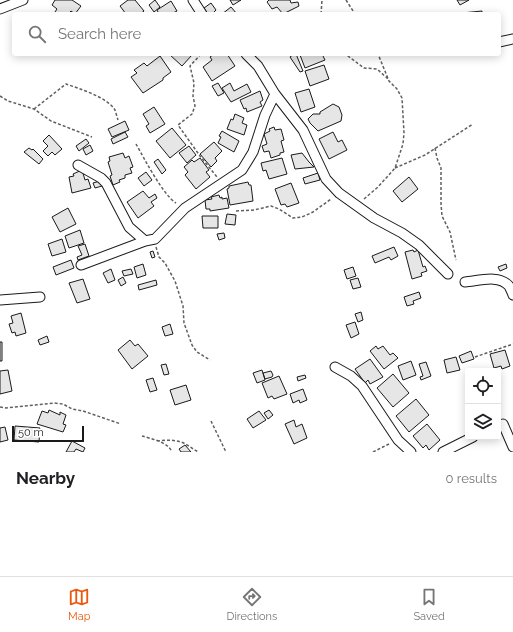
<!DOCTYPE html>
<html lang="en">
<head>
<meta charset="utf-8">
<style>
	body { margin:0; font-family:Raleway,sans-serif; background:#f6f6f6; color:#202124 }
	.controls { position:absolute; right:12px; bottom:12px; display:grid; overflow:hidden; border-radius:4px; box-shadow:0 2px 10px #0003 }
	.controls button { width:36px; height:36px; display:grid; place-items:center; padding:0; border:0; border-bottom:1px solid #e0e0e0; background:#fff; color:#202124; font:20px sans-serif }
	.scale { position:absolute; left:12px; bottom:10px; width:72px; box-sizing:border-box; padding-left:4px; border:2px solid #1a1a1a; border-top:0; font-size:11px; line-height:14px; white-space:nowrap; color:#1a1a1a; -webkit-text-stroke:3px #fff; paint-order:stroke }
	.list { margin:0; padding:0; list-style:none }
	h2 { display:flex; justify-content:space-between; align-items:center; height:52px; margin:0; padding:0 16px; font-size:17px }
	h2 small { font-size:13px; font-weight:400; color:#757577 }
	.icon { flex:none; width:22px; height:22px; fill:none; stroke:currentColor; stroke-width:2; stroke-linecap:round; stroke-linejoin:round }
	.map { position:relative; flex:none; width:513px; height:452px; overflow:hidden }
	.search { position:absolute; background:#fff; box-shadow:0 2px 10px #0003; left:12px; right:12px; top:12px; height:44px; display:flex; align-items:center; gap:10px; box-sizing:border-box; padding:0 14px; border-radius:4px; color:#757577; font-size:15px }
	.sheet { height:124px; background:#fff }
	nav { display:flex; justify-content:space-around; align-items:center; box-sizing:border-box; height:56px; border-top:1px solid #e0e0e0; background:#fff; font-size:11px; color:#757577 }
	nav a { display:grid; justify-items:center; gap:2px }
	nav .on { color:#ea580c }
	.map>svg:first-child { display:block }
	.building { fill:#e6e6e6; stroke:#1a1a1a }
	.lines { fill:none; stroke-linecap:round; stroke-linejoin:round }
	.minor-casing { stroke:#1a1a1a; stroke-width:11 }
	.path { stroke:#5f5f5f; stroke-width:1.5; stroke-dasharray:3 2; stroke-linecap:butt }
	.minor { stroke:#fff; stroke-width:9 }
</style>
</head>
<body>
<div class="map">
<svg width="513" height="452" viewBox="0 0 513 452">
	<rect width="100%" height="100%" fill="#fff"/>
	<path class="building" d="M55,0H72L81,6L75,14L71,11L68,14H57L55,12L57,9L52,5Z
		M128,0H135L144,11L140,14H126L120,6Z
		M155,0L160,7L154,12L149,5Z
		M230,0H241L233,5Z
		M269,0H290L291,3L298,2L299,6L283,14L277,7L272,9L267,2Z
		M457,0H469L460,5Z
		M171,1L177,11L171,14H159L157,10Z
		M211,3L216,10L212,14H208L204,8Z
		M231,7L237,14H222Z
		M482,11V14L461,13L472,12Z
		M169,54H191L192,55L182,66Z
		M214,54H227L235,66L212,81L203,67L212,60L210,57Z
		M294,54H296L303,71L300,72L290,57Z
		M302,54H322L325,60L305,68L300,55Z
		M160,56L171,72L163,78V80L143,93L131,77L137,73L134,70L144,63L147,66Z
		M324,65L329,79L310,86L305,71Z
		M218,83L224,93L218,96L212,86Z
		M230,83L234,91L247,84L251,92L231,102L222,88Z
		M309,89L315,107L301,112L295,93Z
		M260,91L263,100L260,102L262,106L247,112L246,108L244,109L240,100Z
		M333,104L339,107L342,115L341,121L318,131L310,123L308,119L313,114H320V112Z
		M154,107L165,124L150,133L146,126L149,124L143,114Z
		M235,114L244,118L242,123L247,125L244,135L227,129L231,119L233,120Z
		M125,121L129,130L112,137L108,129Z
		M274,127L275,130L281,129L284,140L281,141L284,152L280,153V155L271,158L269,151L264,152L262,146L267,144L264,134L270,131L269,129Z
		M172,128L186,145L170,158L156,141Z
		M222,131L239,141L234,152L218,143L221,137L219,136Z
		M125,132L128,137L113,144L111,139Z
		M333,132L338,142L342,140L347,150L329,159L319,139Z
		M49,135L62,149L55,155L52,152L48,156L43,151L48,146L43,141Z
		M86,139L89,143L79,151L76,146Z
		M214,142L222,151L215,158L217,161L211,167L200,154Z
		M90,145L93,151L86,155L83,149Z
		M189,146L196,155L187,163L179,153Z
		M29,148L32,150L33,149L43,159L39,164L24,152Z
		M123,153L125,158L129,156L133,167L130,168L132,173L125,175V178L119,180L120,182L113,185L110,176L112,175L108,162L110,161L109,157Z
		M302,153L309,162L314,167L295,169L291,155Z
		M200,158L209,170L206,172L210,177L196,189L185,175L188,172L184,167L192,160L194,162Z
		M282,158L287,174L269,179L266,170L263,171L261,163Z
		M158,159L166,170L162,174L154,162Z
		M82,170L85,180L88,179L91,188L72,193L69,177L74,176L73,174Z
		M146,172L152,180L144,186L138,178Z
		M318,173L320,180L305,184L303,178Z
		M409,177L418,189L402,202L393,191Z
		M100,181L102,186L95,188L93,183Z
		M248,182L249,185H251L253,201L230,205L227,189L229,188V186Z
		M291,183L299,203L287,207L285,204L281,205L275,189Z
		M143,191L149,198L155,194L157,198L151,202L154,206L138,218L127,202Z
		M219,195L220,198L222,197V199L227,198L229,208L210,211V209H206L205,200L212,199L211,197Z
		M68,208L76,224L60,232L52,217Z
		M227,214L236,215L235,225L225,224Z
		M202,216H218V228H203Z
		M80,230L84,243L69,248L65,236Z
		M224,233L225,238L219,240L217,234Z
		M62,239L66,252L52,256L48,244Z
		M85,244L89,256L78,260L77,257L82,255L78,246Z
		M394,247L398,256L391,260L389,257L375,263L372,256Z
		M413,250L414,252L418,250L423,267L425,266L427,271L421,273L422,276L412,279L405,252Z
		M153,251L155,257L152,258L150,252Z
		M71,260L74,268L56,275L53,267Z
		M143,264L146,275L137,278L134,267Z
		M506,264L507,268L500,271L498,267Z
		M353,267L356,276L347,279L344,270Z
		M111,269L115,280L108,283L103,273Z
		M131,269L133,274L124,276L122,271Z
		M123,277L126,283L121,286L118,280Z
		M358,278L361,287L353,289L350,280Z
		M83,279L90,299L77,303L69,283Z
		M156,280L157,285L139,290L138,285Z
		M419,292L421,298L413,301L414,304L407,306L404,297Z
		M361,312L363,320L358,322L355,314Z
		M21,313L26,333L16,336L15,332L12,333L9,324L13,323L11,316Z
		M355,322L359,334L351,338L346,325Z
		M170,324L173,334L165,336L162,327Z
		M47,336L49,342L40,345L38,340Z
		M130,340L135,346L138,344L148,356L132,369L118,350Z
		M0,342H2V361H0Z
		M376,346L378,349L383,346L390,355L393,353L398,358L384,369L370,351Z
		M505,350L510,366L502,369L501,366L494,368L490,354Z
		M471,351L474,359L462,363L459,356Z
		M456,357L460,370L447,373L444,360Z
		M370,359L383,377L370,384L368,380L365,383L355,369Z
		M411,361L416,375L403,380L398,366Z
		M426,362L431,376L421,380L420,377L423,376L419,364Z
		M166,364L169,374L164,375L161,365Z
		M8,370L12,391L0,394V371Z
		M262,370L265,380L257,383L253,373Z
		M271,371L273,375L272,377L265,379L263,373Z
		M393,374L409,393L393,407L377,388Z
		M305,375L306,378L298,381L297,377Z
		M279,376L287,394L274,399L272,396L268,398L262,383Z
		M153,378L157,390L150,392L146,380Z
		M186,385L191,400L175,405L170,390Z
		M303,389L307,400L300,403L299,400L293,403L290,394Z
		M416,399L429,415L409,432L396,416Z
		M49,410L60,415V412L66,415L63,424L66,425L63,432L37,424L42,411L48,413Z
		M269,410L273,415L268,419L264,413Z
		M259,411L266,420L253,428L247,419Z
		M294,420L296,427L302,424L307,438L294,444L285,424Z
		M427,424L440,440L429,450L426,445L423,448L413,436Z
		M15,426L40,428L39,442L14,440Z
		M5,427L8,440L0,442V428Z
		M72,441L85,448L83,452L76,449L74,452H66Z
		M185,445L191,452H181L179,449Z"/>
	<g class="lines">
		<defs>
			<path id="minor" d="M193,0L202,14
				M0,9L23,0
				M499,42L513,39
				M246,54L258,66L275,94L303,130L326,179L339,193L374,218L402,233L419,245L448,274
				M78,165L101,178L106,183L129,227L145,241L155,239L185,208L242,170L253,152L265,115L275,94
				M81,265L145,241
				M465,282C478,281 499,274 509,286C510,288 512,292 513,295
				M0,300L40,297
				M335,367L351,376L362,386L398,440L411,452
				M498,426L503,424L513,447
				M443,452L473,437"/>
		</defs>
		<use href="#minor" class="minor-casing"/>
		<path class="path" d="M346,0L355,14
			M321,14L322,0
			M201,54L190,66L194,83L193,96L195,106L192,114L178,125L200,156L217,177
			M343,54L348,56L364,68L377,69L388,79
			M0,96L8,101L34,109L51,121L92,137
			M34,109L66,84C80,89 107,97 115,110C116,113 117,117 118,120
			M136,144C144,158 163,195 176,203
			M435,148L437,158L441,168V204L442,216L450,232L456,260
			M395,168L425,155L473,124
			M364,199L378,187L395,168L403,144L404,133L402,98L397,89L389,81L378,54
			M236,211L254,210L271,206L279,209L293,218L302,217L313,212L331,199
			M156,247L159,257L165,263L175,281L183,306L184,323L192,345L197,352L210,360
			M475,357L513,344
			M0,407L6,408L54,403L63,404L72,409L83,411L121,424
			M211,421L226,452
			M142,436C152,439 168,442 172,452
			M157,441C167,440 178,439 187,445C191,447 194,450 199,452
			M373,452L389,444"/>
		<use href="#minor" class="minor"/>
	</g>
</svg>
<div class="controls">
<button><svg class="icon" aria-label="locate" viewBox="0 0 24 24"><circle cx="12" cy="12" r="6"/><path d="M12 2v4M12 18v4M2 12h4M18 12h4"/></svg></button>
<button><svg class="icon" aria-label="layers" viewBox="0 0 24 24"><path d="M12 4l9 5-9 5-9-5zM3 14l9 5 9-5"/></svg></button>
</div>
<div class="scale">50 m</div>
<div class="search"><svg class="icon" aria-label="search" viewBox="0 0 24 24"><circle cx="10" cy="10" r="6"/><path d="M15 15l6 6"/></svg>Search here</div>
</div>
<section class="sheet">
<h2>Nearby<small>0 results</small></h2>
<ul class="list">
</ul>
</section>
<nav>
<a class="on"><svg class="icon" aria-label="map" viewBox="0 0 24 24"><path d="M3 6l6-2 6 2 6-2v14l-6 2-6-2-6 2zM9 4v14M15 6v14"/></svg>Map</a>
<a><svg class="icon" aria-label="directions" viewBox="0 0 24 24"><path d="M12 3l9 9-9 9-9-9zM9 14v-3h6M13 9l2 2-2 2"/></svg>Directions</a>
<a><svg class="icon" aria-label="saved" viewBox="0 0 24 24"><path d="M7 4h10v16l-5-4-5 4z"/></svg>Saved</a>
</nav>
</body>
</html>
